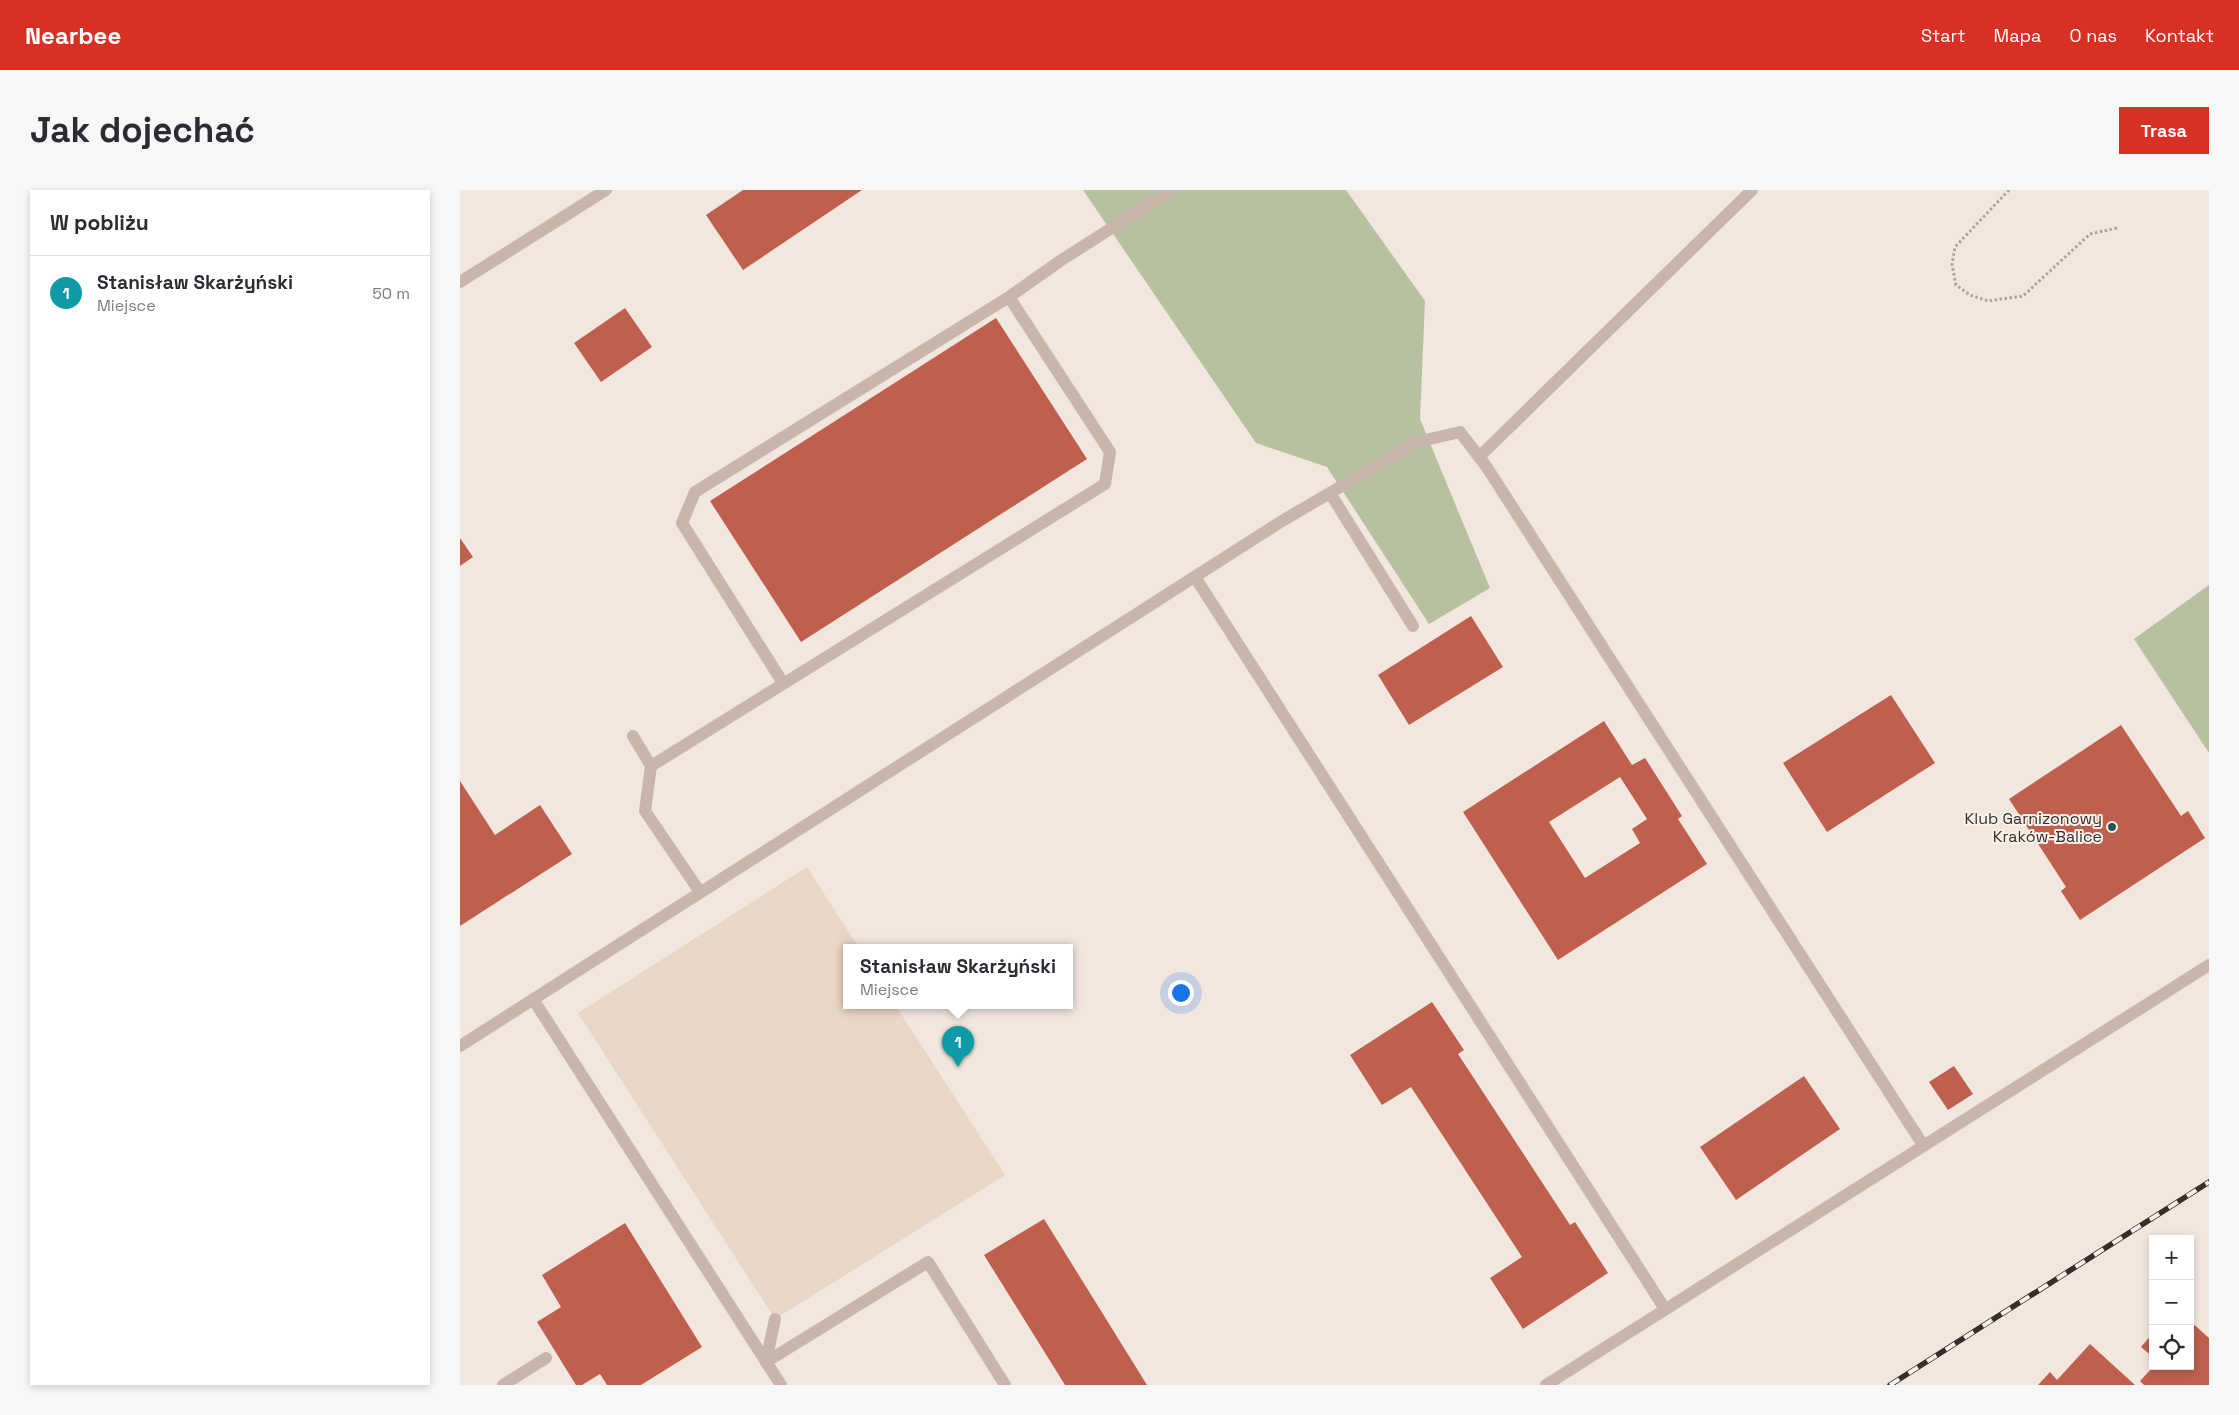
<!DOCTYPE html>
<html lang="pl">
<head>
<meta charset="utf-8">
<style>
	body { margin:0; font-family:"Space Grotesk",sans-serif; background:#f7f7f7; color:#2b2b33 }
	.controls { position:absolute; right:15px; bottom:15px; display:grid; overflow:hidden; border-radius:0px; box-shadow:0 2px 8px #0003 }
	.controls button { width:45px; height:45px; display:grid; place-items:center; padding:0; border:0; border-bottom:1px solid #e1e1e2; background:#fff; color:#2b2b33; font:25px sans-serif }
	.you { position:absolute; left:720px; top:802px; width:18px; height:18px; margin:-12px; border:4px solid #fff; border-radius:50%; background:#1a73e8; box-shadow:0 0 0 8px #1a73e833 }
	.badge { display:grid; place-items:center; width:32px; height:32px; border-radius:50%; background:#d93025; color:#fff; font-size:16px; font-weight:700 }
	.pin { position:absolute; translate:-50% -41px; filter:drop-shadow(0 1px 2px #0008) }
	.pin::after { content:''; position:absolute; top:26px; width:18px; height:15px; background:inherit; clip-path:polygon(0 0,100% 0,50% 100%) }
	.popup { position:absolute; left:383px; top:754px; width:230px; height:65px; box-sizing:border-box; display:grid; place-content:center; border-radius:0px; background:#fff; filter:drop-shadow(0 1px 4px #0005); font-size:16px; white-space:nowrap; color:#7c7c81 }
	.popup b { font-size:19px; color:#2b2b33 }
	.popup::after { content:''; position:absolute; left:50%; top:100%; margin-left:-10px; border:10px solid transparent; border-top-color:#fff }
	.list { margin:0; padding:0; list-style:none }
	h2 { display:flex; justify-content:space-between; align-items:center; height:65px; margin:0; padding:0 20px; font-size:21px }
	h2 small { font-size:16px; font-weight:400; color:#7c7c81 }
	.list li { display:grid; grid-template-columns:32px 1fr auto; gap:15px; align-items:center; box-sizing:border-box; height:75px; padding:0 20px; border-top:1px solid #e1e1e2 }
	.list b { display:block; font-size:19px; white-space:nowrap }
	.list p { margin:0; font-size:16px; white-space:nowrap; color:#7c7c81 }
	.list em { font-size:16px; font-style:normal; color:#7c7c81 }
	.icon { flex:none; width:28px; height:28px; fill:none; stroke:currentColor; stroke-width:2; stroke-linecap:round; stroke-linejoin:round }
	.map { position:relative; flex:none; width:1749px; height:1195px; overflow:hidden; border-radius:0px }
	header { display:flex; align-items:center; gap:30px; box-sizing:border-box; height:70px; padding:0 25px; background:#d93025; color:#fff }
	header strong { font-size:24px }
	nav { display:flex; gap:28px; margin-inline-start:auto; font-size:18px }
	.intro { display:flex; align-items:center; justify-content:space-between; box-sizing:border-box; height:120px; padding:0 30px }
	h1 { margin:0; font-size:35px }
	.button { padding:12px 22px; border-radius:0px; background:#d93025; color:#fff; font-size:18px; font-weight:700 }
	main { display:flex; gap:30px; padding:0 30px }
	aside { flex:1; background:#fff; border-radius:0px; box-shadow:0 2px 8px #0003 }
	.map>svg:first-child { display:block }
	.green { fill:#b7c09f }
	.plaza { fill:#e8d6c6 }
	.building { fill:#bf604e; fill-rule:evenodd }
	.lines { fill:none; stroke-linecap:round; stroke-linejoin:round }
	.path { stroke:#b5a095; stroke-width:3; stroke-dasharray:2.5 2.5; stroke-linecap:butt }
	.lane { stroke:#c9b6ab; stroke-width:12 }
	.street { stroke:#c9b6ab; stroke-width:12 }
	.rail-casing { stroke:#372d2a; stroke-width:5.5 }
	.rail { stroke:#f9f1ea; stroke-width:4; stroke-dasharray:11; stroke-linecap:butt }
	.poi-dot { fill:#215655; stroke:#f9f1ea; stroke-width:2 }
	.labels { text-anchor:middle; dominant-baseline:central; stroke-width:4; stroke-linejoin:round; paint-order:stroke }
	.poi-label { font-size:16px; fill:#372d2a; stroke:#f9f1ea; text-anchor:end }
</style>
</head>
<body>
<header>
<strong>Nearbee</strong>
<nav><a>Start</a><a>Mapa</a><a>O nas</a><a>Kontakt</a></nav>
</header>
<div class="intro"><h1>Jak dojechać</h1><a class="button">Trasa</a></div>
<main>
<aside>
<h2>W pobliżu<small></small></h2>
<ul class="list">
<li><span class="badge" style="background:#0f9aa8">1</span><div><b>Stanisław Skarżyński</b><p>Miejsce</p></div><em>50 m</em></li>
</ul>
</aside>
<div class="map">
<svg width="1749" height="1195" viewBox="0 0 1749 1195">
	<rect width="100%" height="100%" fill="#f1e7de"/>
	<path class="green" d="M623,0H886L965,111L960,229L1030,398L969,434L867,277L796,253Z
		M1749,395V563L1674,449Z"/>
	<path class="plaza" d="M347,677L399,758H387V816H436L545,985L315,1129L118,823Z"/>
	<path class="building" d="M283,0H402L283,80L246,25Z
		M165,118L192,157L141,192L114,153Z
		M536,128L627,269L341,452L250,311Z
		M0,348L13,367L0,376Z
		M1011,426L1043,477L949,535L918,485Z
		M1431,505L1475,573L1367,642L1323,573Z
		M1144,531L1172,575L1185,568L1222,626L1218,629L1247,674L1098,770L1003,622ZM1160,587L1187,629L1172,639L1180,653L1125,688L1089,632Z
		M1661,535L1721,626L1728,621L1745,648L1620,730L1601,701L1606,697L1549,609Z
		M0,591L35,645L80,615L112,664L0,736Z
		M972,812L1004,860L998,864L1110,1035L1115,1032L1148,1083L1063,1139L1030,1088L1062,1067L951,897L922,915L890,865Z
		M1494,876L1513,904L1488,920L1469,892Z
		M1344,886L1380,939L1276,1010L1240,957Z
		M584,1029L687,1195H605L524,1065Z
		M165,1033L242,1157L181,1195H147L140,1184L122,1195H116L77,1132L101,1117L82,1085Z
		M1730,1131L1749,1148V1195H1684L1680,1191L1694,1176H1730Z
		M1693,1143V1167L1681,1157Z
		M1630,1154L1675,1195H1578L1590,1182L1597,1190Z"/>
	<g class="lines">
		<path class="path" d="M1549,0L1495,57L1492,74L1496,95L1510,105L1528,111L1563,106L1630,44L1657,38"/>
		<path class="lane" d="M1019,267L1292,0
			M870,303L953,436
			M323,493L222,333L235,302L549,107
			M173,546L191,576
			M240,702L185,621L191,576L645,294L650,262L549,107L600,71L711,0
			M315,1129L306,1172L468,1072L545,1195
			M43,1195L86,1168"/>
		<path class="street" d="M0,92L146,0
			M735,387L1205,1119
			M73,809L321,1195
			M0,856L822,331L957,252L1000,242L1026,276L1463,955
			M1086,1195L1749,775"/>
		<defs>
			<path id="rail" d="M1430,1195L1749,992"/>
		</defs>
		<use href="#rail" class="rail-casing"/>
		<use href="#rail" class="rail"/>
	</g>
	<circle class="poi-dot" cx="1652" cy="637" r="5"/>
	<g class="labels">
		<g class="poi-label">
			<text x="1642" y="628">Klub Garnizonowy<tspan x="1642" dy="18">Kraków-Balice</tspan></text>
		</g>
	</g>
</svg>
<div class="controls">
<button>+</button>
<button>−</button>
<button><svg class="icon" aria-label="locate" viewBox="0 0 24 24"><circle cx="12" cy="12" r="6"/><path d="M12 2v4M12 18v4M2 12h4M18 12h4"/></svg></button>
</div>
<div class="you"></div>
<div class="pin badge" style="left:498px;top:877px;background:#0f9aa8">1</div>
<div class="popup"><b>Stanisław Skarżyński</b>Miejsce</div>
</div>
</main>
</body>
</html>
